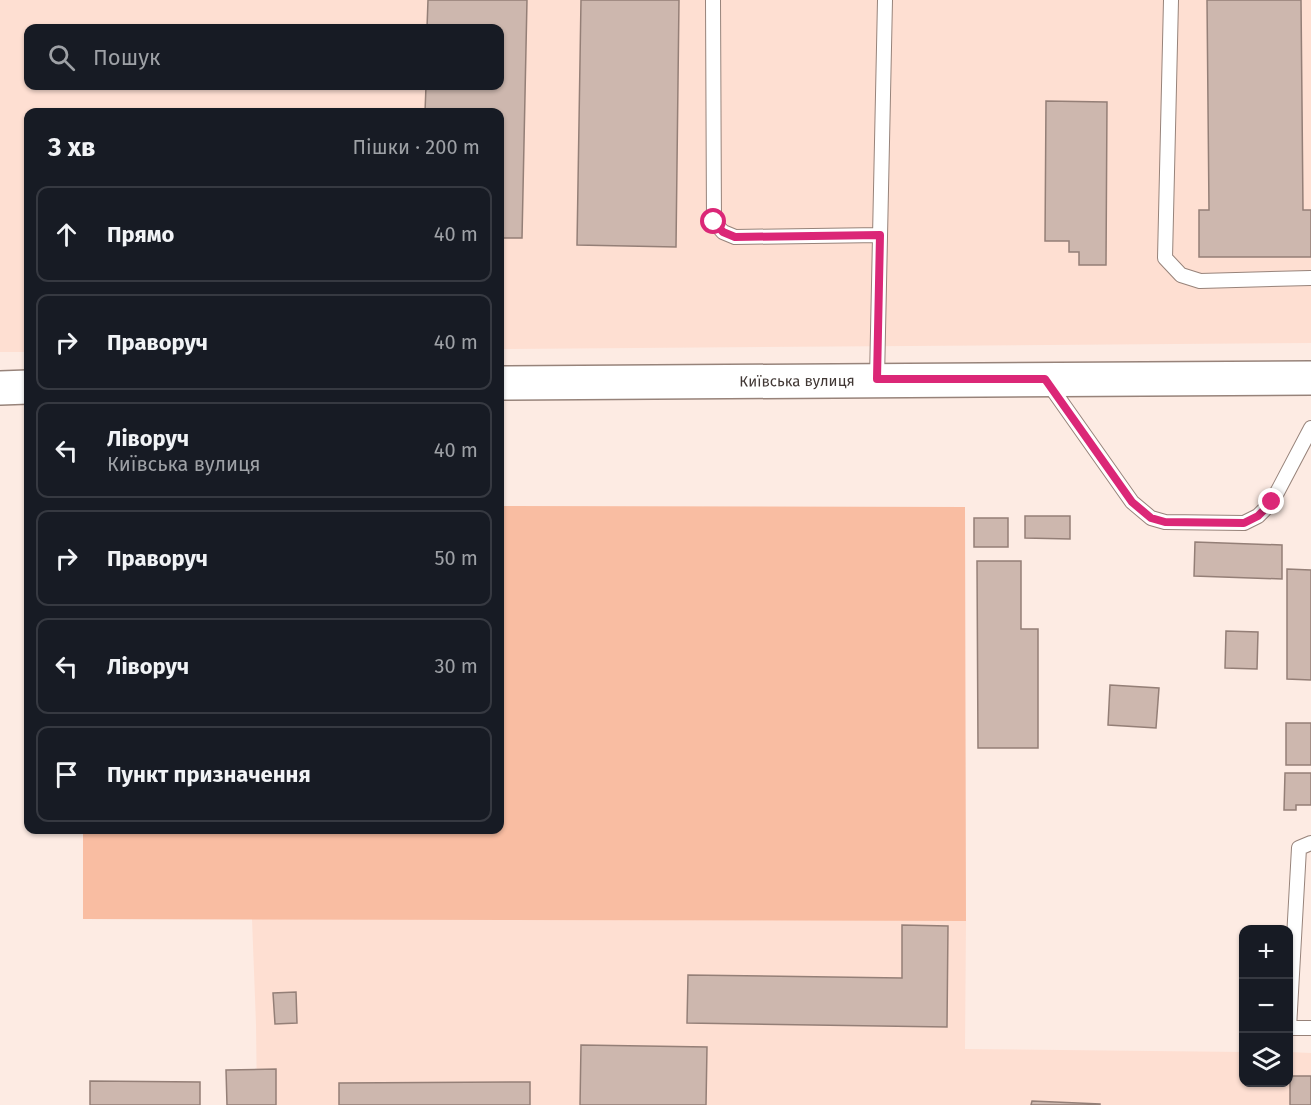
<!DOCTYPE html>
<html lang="uk">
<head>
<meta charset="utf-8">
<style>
	body { margin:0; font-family:"Fira Sans",sans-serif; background:#242831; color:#f1f3f6 }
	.controls { position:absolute; right:18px; bottom:18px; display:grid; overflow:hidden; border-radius:12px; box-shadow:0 2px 4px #0004 }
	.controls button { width:54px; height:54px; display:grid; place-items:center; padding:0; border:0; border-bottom:2px solid #363941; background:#171b24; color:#f1f3f6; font:30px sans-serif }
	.stop { position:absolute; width:18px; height:18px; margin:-14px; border:4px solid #db2777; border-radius:50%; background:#fff }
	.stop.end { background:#db2777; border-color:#fff; box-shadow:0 2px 6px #0008 }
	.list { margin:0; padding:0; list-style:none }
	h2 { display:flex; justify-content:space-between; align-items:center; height:78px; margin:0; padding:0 24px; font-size:26px }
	h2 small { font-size:20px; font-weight:400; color:#9ea1a6 }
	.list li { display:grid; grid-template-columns:39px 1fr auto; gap:18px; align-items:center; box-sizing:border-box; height:96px; margin:0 12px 12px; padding:0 12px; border:2px solid #363941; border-radius:12px }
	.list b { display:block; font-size:22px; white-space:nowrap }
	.list p { margin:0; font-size:20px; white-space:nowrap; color:#9ea1a6 }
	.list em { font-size:20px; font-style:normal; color:#9ea1a6 }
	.icon { flex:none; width:33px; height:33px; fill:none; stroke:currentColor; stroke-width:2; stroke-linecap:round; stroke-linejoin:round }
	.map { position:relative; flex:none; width:1311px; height:1105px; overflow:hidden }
	.search { position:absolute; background:#171b24; box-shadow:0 2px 4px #0004; left:24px; top:24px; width:480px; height:66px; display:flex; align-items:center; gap:15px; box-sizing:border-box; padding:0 21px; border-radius:12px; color:#9ea1a6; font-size:22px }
	.panel { position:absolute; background:#171b24; box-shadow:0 2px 4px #0004; left:24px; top:108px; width:480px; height:726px; border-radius:12px }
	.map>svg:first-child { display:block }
	.built { fill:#fedfd2; fill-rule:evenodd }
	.green { fill:#f9bda2 }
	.building { fill:#cdb7ae; stroke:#947f77; stroke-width:1.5 }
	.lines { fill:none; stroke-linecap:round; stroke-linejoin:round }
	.service-casing { stroke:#97837a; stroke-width:16 }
	.secondary-casing { stroke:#97837a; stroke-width:36 }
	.service { stroke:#fff; stroke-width:14 }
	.secondary { stroke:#fff; stroke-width:33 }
	.route { stroke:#db2777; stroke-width:8 }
	.labels { text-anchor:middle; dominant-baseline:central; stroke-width:6; stroke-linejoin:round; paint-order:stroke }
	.street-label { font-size:15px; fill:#403734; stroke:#fff }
</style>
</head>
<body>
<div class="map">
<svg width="1311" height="1105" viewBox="0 0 1311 1105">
	<rect width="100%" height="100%" fill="#fdebe3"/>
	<path class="built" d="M0,0H1311V343L500,349V112H28V352H0ZM28,28H500V86H28Z
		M252,919L966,921L965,1049L1243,1052L1244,1082H1288L1289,1052L1311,1053V1105H257L256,1024Z"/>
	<path class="green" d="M500,506L965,507L966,921L83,919V830H500Z"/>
	<path class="building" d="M428,0H527L522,238H500V112H425L426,86H500V28H427Z
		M581,0H679L676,247L577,245Z
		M1207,0H1301L1303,210H1311V257H1199V210H1209Z
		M1046,101L1107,102L1106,265H1079V252H1069V241H1045Z
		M1025,516H1070V539L1025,538Z
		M974,518H1008V547H974Z
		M1195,542L1282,545V579L1194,576Z
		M977,561H1021V629H1038V748H978Z
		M1287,569L1311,570V680L1287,679Z
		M1226,631L1258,632L1257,669L1225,668Z
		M1110,685L1159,688L1156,728L1108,725Z
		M1286,723H1311V765H1286Z
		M1285,773H1311V805H1296V810H1284Z
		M902,925L948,926L947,1027L687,1023L688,975L902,978Z
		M296,992L297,1023L275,1024L273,993Z
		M581,1045L707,1047L706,1105H580Z
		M276,1069V1105H227L226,1070Z
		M1290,1076H1311V1105H1290Z
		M90,1081L200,1082V1105H90Z
		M530,1082V1105H339V1083Z
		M1032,1101L1100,1104V1105H1031Z"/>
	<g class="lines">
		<defs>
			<path id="service" d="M713,0L714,222L723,232L735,237L880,235
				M1171,0L1165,258L1181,275L1200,281L1311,278
				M877,379L885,0
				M1048,383L1132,502L1151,518L1165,522L1244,523L1258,516L1272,502L1311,428
				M1311,843L1299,848L1289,1028H1311"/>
			<g id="secondary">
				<path id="s1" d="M500,383L1311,378"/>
				<path d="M0,388L28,387"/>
			</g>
		</defs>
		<use href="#service" class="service-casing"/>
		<use href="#secondary" class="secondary-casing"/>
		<use href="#service" class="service"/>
		<use href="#secondary" class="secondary"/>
	</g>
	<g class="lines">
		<path class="route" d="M714,222L723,232L735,237L880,235L877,379H1045L1132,502L1151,518L1165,522L1244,523L1258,516L1272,502"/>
	</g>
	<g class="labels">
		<g class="street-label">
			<text stroke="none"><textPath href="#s1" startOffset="297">Київська вулиця</textPath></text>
		</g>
	</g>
</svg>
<div class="controls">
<button>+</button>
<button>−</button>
<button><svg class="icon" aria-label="layers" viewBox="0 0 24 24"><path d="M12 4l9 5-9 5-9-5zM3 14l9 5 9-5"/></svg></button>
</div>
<div class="stop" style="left:714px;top:222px"></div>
<div class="stop end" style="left:1272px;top:502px"></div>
<div class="search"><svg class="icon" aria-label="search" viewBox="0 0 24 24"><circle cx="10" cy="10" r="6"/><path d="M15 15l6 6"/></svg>Пошук</div>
<section class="panel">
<h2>3 хв<small>Пішки · 200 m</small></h2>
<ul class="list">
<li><svg class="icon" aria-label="ahead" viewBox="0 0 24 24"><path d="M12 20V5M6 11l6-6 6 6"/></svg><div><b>Прямо</b></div><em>40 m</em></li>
<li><svg class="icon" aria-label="right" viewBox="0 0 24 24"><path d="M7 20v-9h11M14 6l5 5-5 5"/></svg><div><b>Праворуч</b></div><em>40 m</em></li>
<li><svg class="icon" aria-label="left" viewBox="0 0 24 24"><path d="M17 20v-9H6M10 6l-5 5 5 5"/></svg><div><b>Ліворуч</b><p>Київська вулиця</p></div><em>40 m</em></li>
<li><svg class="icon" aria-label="right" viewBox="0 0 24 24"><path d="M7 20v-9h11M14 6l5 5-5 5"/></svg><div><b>Праворуч</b></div><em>50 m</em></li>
<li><svg class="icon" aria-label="left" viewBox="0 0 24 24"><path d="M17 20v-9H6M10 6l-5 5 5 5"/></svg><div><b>Ліворуч</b></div><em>30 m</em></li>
<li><svg class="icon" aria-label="arrive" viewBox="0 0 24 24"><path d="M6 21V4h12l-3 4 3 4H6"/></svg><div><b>Пункт призначення</b></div></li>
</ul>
</section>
</div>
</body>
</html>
